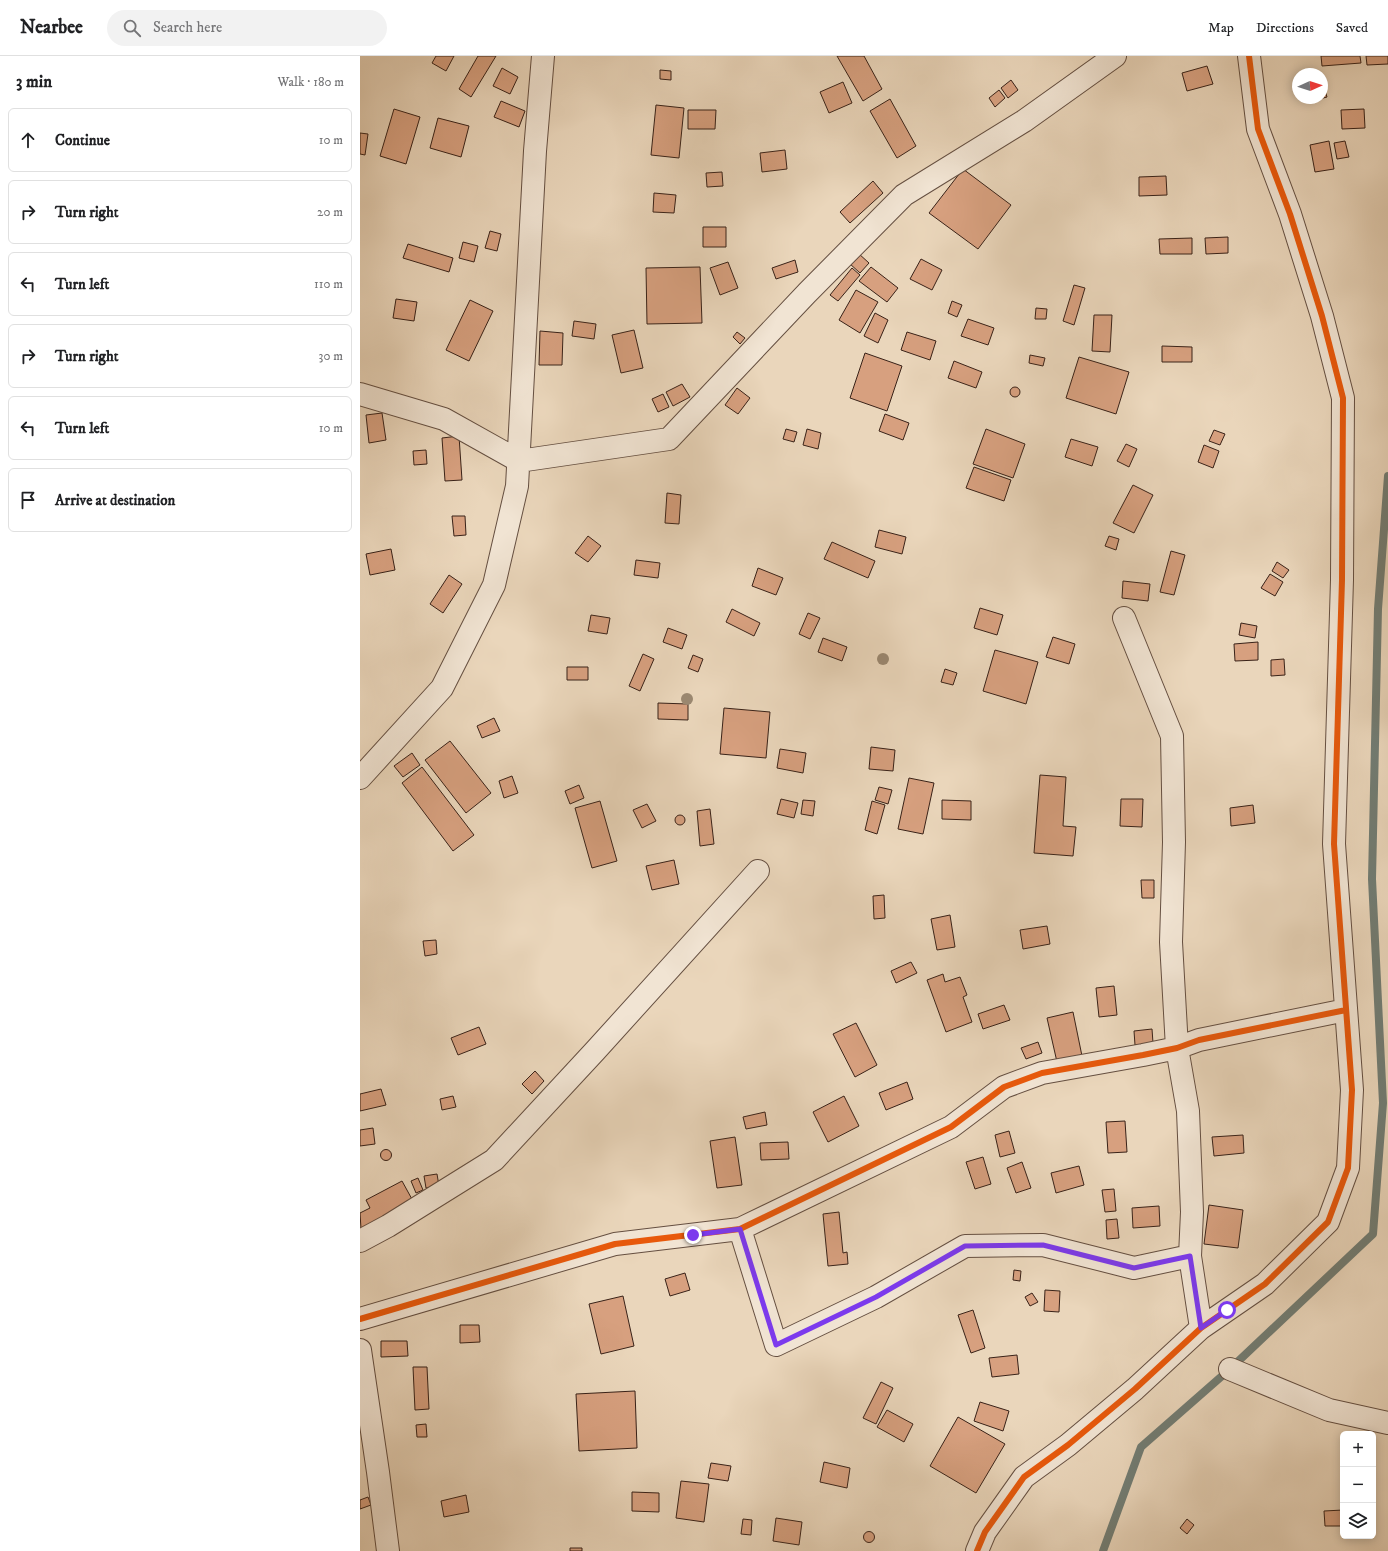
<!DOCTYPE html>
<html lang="en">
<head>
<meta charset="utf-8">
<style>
	body { margin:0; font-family:"IM FELL DW Pica",serif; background:#f2f2f2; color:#202124 }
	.controls { position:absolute; right:12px; bottom:12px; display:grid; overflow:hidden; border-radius:6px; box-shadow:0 2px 10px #0003 }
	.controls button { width:36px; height:36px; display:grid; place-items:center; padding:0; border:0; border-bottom:1px solid #e0e0e0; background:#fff; color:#202124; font:20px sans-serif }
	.compass { position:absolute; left:932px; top:12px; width:36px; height:36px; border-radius:50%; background:#fff; box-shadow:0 2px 10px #0003; rotate:87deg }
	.stop { position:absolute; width:12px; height:12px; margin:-9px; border:3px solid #7c3aed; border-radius:50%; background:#fff }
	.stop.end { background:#7c3aed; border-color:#fff; box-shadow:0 1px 4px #0008 }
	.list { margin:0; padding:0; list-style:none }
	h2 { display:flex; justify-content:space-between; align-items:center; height:52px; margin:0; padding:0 16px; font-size:17px }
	h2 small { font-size:13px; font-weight:400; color:#757577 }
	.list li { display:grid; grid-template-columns:26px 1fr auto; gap:12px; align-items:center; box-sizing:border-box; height:64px; margin:0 8px 8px; padding:0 8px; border:1px solid #e0e0e0; border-radius:6px }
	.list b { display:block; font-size:15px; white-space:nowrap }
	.list em { font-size:13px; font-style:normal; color:#757577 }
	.icon { flex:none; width:22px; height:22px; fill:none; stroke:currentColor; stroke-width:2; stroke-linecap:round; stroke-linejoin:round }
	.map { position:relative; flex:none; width:1028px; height:1495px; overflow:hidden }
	header { display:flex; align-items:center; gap:24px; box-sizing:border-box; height:56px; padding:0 20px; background:#fff; border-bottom:1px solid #e0e0e0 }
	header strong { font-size:19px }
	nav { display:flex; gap:22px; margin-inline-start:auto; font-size:14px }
	.search { width:280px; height:36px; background:#f2f2f2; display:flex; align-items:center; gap:10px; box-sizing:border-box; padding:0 14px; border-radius:22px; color:#757577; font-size:15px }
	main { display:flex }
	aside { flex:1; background:#fff }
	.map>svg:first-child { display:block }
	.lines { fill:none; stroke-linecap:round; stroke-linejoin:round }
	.stream { stroke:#727d74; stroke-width:8 }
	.building { fill:#d7a07f; stroke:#392218 }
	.minor-casing { stroke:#654f41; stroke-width:24 }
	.minor { stroke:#f1e4d3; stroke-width:22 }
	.cycleway-casing { stroke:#f1e4d3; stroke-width:8 }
	.cycleway { stroke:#e8590c; stroke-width:6 }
	.tree { fill:#9b8871 }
	.route { stroke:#7c3aed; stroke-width:5 }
</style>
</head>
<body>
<header>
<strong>Nearbee</strong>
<div class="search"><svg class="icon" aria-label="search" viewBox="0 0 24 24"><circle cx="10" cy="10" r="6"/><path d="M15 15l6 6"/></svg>Search here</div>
<nav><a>Map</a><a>Directions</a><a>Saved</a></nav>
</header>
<main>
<aside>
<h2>3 min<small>Walk · 180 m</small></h2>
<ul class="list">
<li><svg class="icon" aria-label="ahead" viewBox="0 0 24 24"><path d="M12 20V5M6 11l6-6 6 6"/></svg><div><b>Continue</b></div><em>10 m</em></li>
<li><svg class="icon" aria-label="right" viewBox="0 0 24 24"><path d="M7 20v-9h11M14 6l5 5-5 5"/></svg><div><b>Turn right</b></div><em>20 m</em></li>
<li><svg class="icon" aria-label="left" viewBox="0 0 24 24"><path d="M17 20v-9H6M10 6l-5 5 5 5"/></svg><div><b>Turn left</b></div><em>110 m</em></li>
<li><svg class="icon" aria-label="right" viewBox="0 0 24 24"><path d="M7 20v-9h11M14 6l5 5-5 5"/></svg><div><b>Turn right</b></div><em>30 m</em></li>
<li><svg class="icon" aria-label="left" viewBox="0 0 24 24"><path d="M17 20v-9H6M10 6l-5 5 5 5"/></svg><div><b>Turn left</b></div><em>10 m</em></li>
<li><svg class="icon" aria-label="arrive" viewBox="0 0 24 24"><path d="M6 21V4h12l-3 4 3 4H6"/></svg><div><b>Arrive at destination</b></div></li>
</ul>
</aside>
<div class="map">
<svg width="1028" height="1495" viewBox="0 0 1028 1495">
	<rect width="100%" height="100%" fill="#ead6bb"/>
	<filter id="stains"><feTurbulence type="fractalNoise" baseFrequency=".005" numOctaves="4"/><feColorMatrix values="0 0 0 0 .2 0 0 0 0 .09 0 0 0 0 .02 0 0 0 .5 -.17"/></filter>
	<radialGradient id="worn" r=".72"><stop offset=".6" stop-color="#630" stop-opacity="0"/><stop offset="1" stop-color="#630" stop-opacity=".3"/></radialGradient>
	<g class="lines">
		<path class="stream" d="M743,1495L781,1391L870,1313L1013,1178L1023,1047L1012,823L1018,553L1028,420"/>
	</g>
	<path class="building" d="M76,0H94L86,15L72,7Z
		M118,0H136L111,41L99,33Z
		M477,0H504L522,33L503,45Z
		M961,0H1000L1001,7L962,10Z
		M1006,0H1028V8L1007,9Z
		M847,10L853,28L827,35L822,17Z
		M142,12L158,21L150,38L133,30Z
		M300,14L311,15V24L300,23Z
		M651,24L658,34L648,42L641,32Z
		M962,25L967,41L952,45L951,42H962Z
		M483,26L492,47L469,57L460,36Z
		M639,34L645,42L635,51L629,42Z
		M530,43L556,90L537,102L510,55Z
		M141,45L165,55L159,71L134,61Z
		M296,49L324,52L319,102L291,99Z
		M34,53L60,61L46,108L20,100Z
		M1004,53L1005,72L982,73L981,54Z
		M328,54H356L355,73H328Z
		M78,62L109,70L101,101L70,92Z
		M0,77L8,78L5,99L0,98Z
		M969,85L974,113L955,116L950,89Z
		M985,85L989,101L977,103L974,87Z
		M425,94L427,113L402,116L400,97Z
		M603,113L651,149L618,193L569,157Z
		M362,116L363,130L347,131L346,117Z
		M806,120L807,139L779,140V121Z
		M513,125L523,137L490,167L480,156Z
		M294,137L316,139L314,157L293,156Z
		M343,171H366V191H343Z
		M130,175L141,178L137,195L125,192Z
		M868,181V197L846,198L845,182Z
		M832,182V198H800L799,183Z
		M103,186L118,190L114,206L99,202Z
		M48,188L93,202L89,216L43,202Z
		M498,197L509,207L500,217L489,207Z
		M561,203L582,214L572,234L550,223Z
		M435,204L438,216L416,223L412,212Z
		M368,206L378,232L360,239L350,212Z
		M340,211L342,267L287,268L286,212Z
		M511,211L538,232L527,246L499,225Z
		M492,212L500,219L478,245L470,239Z
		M714,229L725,232L714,269L703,265Z
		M496,234L518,246L500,277L479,264Z
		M36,243L57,246L54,265L33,262Z
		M110,244L133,255L109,305L86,294Z
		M592,245L602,249L597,261L588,257Z
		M676,252L687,253L686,263H675Z
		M515,257L528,264L518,287L504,280Z
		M734,259H752L750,296L732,295Z
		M608,263L634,272L628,289L601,280Z
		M214,265L236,268L234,283L212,280Z
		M274,274L283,312L261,317L252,279Z
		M180,275L203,277L202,309H179Z
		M377,276L385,282L380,288L373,281Z
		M547,276L576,285L570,304L541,294Z
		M802,290L832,291V306H802Z
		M505,297L542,310L527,355L490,342Z
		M670,299L685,302L683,310L669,307Z
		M719,301L769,316L756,358L706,342Z
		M594,305L622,316L616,332L588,322Z
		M322,328L330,341L313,350L306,336Z
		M650 336a5 5 0 1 1 10 0a5 5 0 1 1-10 0Z
		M377,332L390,342L378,358L365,349Z
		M303,338L309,351L298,356L292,343Z
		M22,357L26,384L9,387L6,359Z
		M525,358L549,367L543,384L519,375Z
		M426,373L437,376L434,386L423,383Z
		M447,373L461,377L458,393L443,389Z
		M626,373L665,388L653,422L613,408Z
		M854,374L865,378L860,389L849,385Z
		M99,380L102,424L85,425L82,382Z
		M711,383L738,391L732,410L705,401Z
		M766,388L777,393L769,411L757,405Z
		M844,389L859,395L853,412L838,406Z
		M66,394L67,408L54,409L53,395Z
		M614,411L651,424L644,445L606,432Z
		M773,429L793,439L774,477L753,467Z
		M307,437L321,439L319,468L305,467Z
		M92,460H105L106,479L94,480Z
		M519,474L546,481L542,498L515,491Z
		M228,480L241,490L228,506L215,497Z
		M749,480L759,483L756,494L745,490Z
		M472,486L515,505L508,522L464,503Z
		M31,493L35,514L10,519L6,498Z
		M811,495L825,499L814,539L800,536Z
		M276,504L300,507L298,522L274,519Z
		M917,506L929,514L923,522L912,515Z
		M398,512L423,522L416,539L392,530Z
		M910,518L923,526L915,540L901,532Z
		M89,519L102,528L83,557L70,548Z
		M763,525L790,528L788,545L762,542Z
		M620,552L643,559L637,579L614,572Z
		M372,553L400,567L394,580L366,566Z
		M448,557L460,562L450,583L439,578Z
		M231,559L250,562L247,578L228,575Z
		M881,567L897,570L895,582L879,579Z
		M308,572L327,579L322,593L303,586Z
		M693,581L715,588L709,608L686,601Z
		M463,582L487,591L482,605L458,596Z
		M898,586V604L875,605L874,588Z
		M635,594L678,606L666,648L623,635Z
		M283,598L294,603L280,635L269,630Z
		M333,599L343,603L338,616L328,612Z
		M924,603L925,619L911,620V604Z
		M207,611H228V624H207Z
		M585,613L597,617L593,629L581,626Z
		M298,647L328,648V664L298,663Z
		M364,652L410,656L406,702L360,698Z
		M134,662L140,675L122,682L117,670Z
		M90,685L131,737L106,757L65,704Z
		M511,691L535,694L533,715L509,713Z
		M420,693L446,697L443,717L417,712Z
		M52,697L60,709L43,721L34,710Z
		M62,711L114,779L93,795L42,727Z
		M680,719L706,721L703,770L716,771L713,800L674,797Z
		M152,720L158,737L144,742L139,725Z
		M549,722L574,727L563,778L538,773Z
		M219,729L224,742L210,748L205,735Z
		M519,731L532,734L528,748L515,744Z
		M421,743L438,747L434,762L417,758Z
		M761,743H783L782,771L760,770Z
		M443,744L455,745L453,760L441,758Z
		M582,744L611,745V764L582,763Z
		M240,745L257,805L232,812L215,752Z
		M512,745L525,749L517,778L505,774Z
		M287,748L296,765L282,772L273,754Z
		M893,749L895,767L871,770L870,752Z
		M350,753L354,788L340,790L337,755Z
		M315 764a5 5 0 1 1 10 0a5 5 0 1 1-10 0Z
		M314,804L319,828L292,834L286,810Z
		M781,824H794V842H782Z
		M524,839L525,862L514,863L513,840Z
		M590,859L595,891L577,894L571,863Z
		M687,870L690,888L663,893L660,874Z
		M76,884L77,898L65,900L63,885Z
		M551,906L557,917L536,927L531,915Z
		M583,918L585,926L600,921L607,939L603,941L612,966L586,976L567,924Z
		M754,930L757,959L739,961L736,932Z
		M644,949L650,964L623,973L618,958Z
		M713,956L722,1000L697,1006L687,962Z
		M496,967L517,1009L495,1021L473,978Z
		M119,971L126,988L98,999L91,982Z
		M792,973L793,987L775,989L774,975Z
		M678,986L682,997L666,1003L661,992Z
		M175,1015L184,1025L172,1038L162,1028Z
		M547,1026L553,1043L526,1054L519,1037Z
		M21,1033L26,1049L0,1055V1038Z
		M93,1040L96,1051L82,1054L80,1043Z
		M484,1040L499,1070L468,1086L453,1056Z
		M405,1056L407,1069L386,1073L383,1061Z
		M765,1065L767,1096L748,1097L746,1066Z
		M13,1072L15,1088L0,1090V1074Z
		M649,1075L655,1097L640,1101L635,1079Z
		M883,1079L884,1097L854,1100L852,1081Z
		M375,1081L382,1129L357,1132L350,1085Z
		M428,1086L429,1103L401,1104L400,1087Z
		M20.5 1099a5.5 5.5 0 1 1 11 0a5.5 5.5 0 1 1-11 0Z
		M623,1101L631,1128L615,1133L606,1106Z
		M662,1106L671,1132L656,1137L647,1112Z
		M719,1110L724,1129L696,1137L691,1117Z
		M77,1118L79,1130L66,1132L64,1120Z
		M58,1122L63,1134L56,1137L51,1125Z
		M42,1125L53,1145L1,1173L0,1157L10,1152L6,1144Z
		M754,1133L756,1155L745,1156L742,1134Z
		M849,1149L883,1154L878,1192L844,1188Z
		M799,1150L800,1170L773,1172L772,1152Z
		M479,1156L483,1197L487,1196L488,1208L468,1210L463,1158Z
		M757,1163L759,1182L747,1183L746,1164Z
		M654,1214L661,1215L660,1225L653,1224Z
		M325,1217L330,1234L310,1240L305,1223Z
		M685,1234L700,1235L699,1256L684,1255Z
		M672,1237L678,1246L670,1250L665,1241Z
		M263,1240L274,1290L241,1298L229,1248Z
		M613,1254L625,1292L611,1297L598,1259Z
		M100,1269H119L120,1286L100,1287Z
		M21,1285H47L48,1300L21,1301Z
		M657,1299L659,1318L632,1321L629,1302Z
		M53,1311H67L69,1353L55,1354Z
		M521,1326L533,1332L516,1368L503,1362Z
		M275,1335L277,1392L219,1395L216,1338Z
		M620,1346L649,1355L643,1375L614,1365Z
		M527,1354L553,1368L544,1386L517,1371Z
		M598,1361L645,1388L616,1437L570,1410Z
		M66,1368L67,1381H57L56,1369Z
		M464,1406L490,1412L487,1432L460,1426Z
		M351,1407L371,1410L368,1425L348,1422Z
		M321,1425L349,1428L344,1466L316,1462Z
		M272,1436L299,1437V1456L272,1455Z
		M106,1439L109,1456L84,1461L81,1445Z
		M8,1441L11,1449L0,1453V1444Z
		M983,1454V1470H965L964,1455Z
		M416,1462L442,1466L439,1489L413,1485Z
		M383,1463L392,1464L391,1479L381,1478Z
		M827,1463L834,1469L827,1478L820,1472Z
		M503.5 1481a5.5 5.5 0 1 1 11 0a5.5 5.5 0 1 1-11 0Z
		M210,1492H222V1495H210Z"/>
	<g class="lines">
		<defs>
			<path id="minor" d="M0,338L84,363L159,405L309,383L447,237L544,139L664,65L755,0
				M764,562L812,680L814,786L811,886L817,992L828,1055L832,1156L830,1200L841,1272
				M0,722L82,632L134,529L157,430L175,95L183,0
				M380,1173L416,1289L516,1241L605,1190L683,1189L774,1212L830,1200
				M0,1185L28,1170L134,1104L235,995L398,815
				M0,1263L255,1188L380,1173L591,1071L644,1031L682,1017L783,999L817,992L839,984L986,954
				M0,1294L18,1416L28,1495
				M870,1313L969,1354L1028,1367
				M617,1495L625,1476L664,1421L708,1389L775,1333L841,1272L905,1228L968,1166L988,1112L992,1034L974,788L982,524L983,342L962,260L930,158L898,73L889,0"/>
		</defs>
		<use href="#minor" class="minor-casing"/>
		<use href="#minor" class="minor"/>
		<defs>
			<path id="cycleway" d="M0,1263L255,1188L380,1173L591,1071L644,1031L682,1017L783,999L817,992L839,984L986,954
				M617,1495L625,1476L664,1421L708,1389L775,1333L841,1272L905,1228L968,1166L988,1112L992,1034L974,788L982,524L983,342L962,260L930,158L898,73L889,0"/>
		</defs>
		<use href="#cycleway" class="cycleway-casing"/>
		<use href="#cycleway" class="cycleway"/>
	</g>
	<g class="tree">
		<circle cx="523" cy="603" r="6"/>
		<circle cx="327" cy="643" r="6"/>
	</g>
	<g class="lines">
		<path class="route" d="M333,1179L380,1173L416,1289L516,1241L605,1190L683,1189L774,1212L830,1200L841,1272L867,1254"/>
	</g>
	<rect width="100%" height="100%" filter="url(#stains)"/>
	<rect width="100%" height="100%" fill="url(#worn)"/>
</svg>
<div class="controls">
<button>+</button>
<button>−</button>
<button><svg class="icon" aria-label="layers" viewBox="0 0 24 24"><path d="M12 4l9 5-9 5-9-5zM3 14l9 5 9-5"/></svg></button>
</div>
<svg class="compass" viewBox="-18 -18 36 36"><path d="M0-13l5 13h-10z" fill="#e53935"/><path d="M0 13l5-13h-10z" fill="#757577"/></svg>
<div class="stop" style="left:867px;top:1254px"></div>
<div class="stop end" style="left:333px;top:1179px"></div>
</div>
</main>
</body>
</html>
